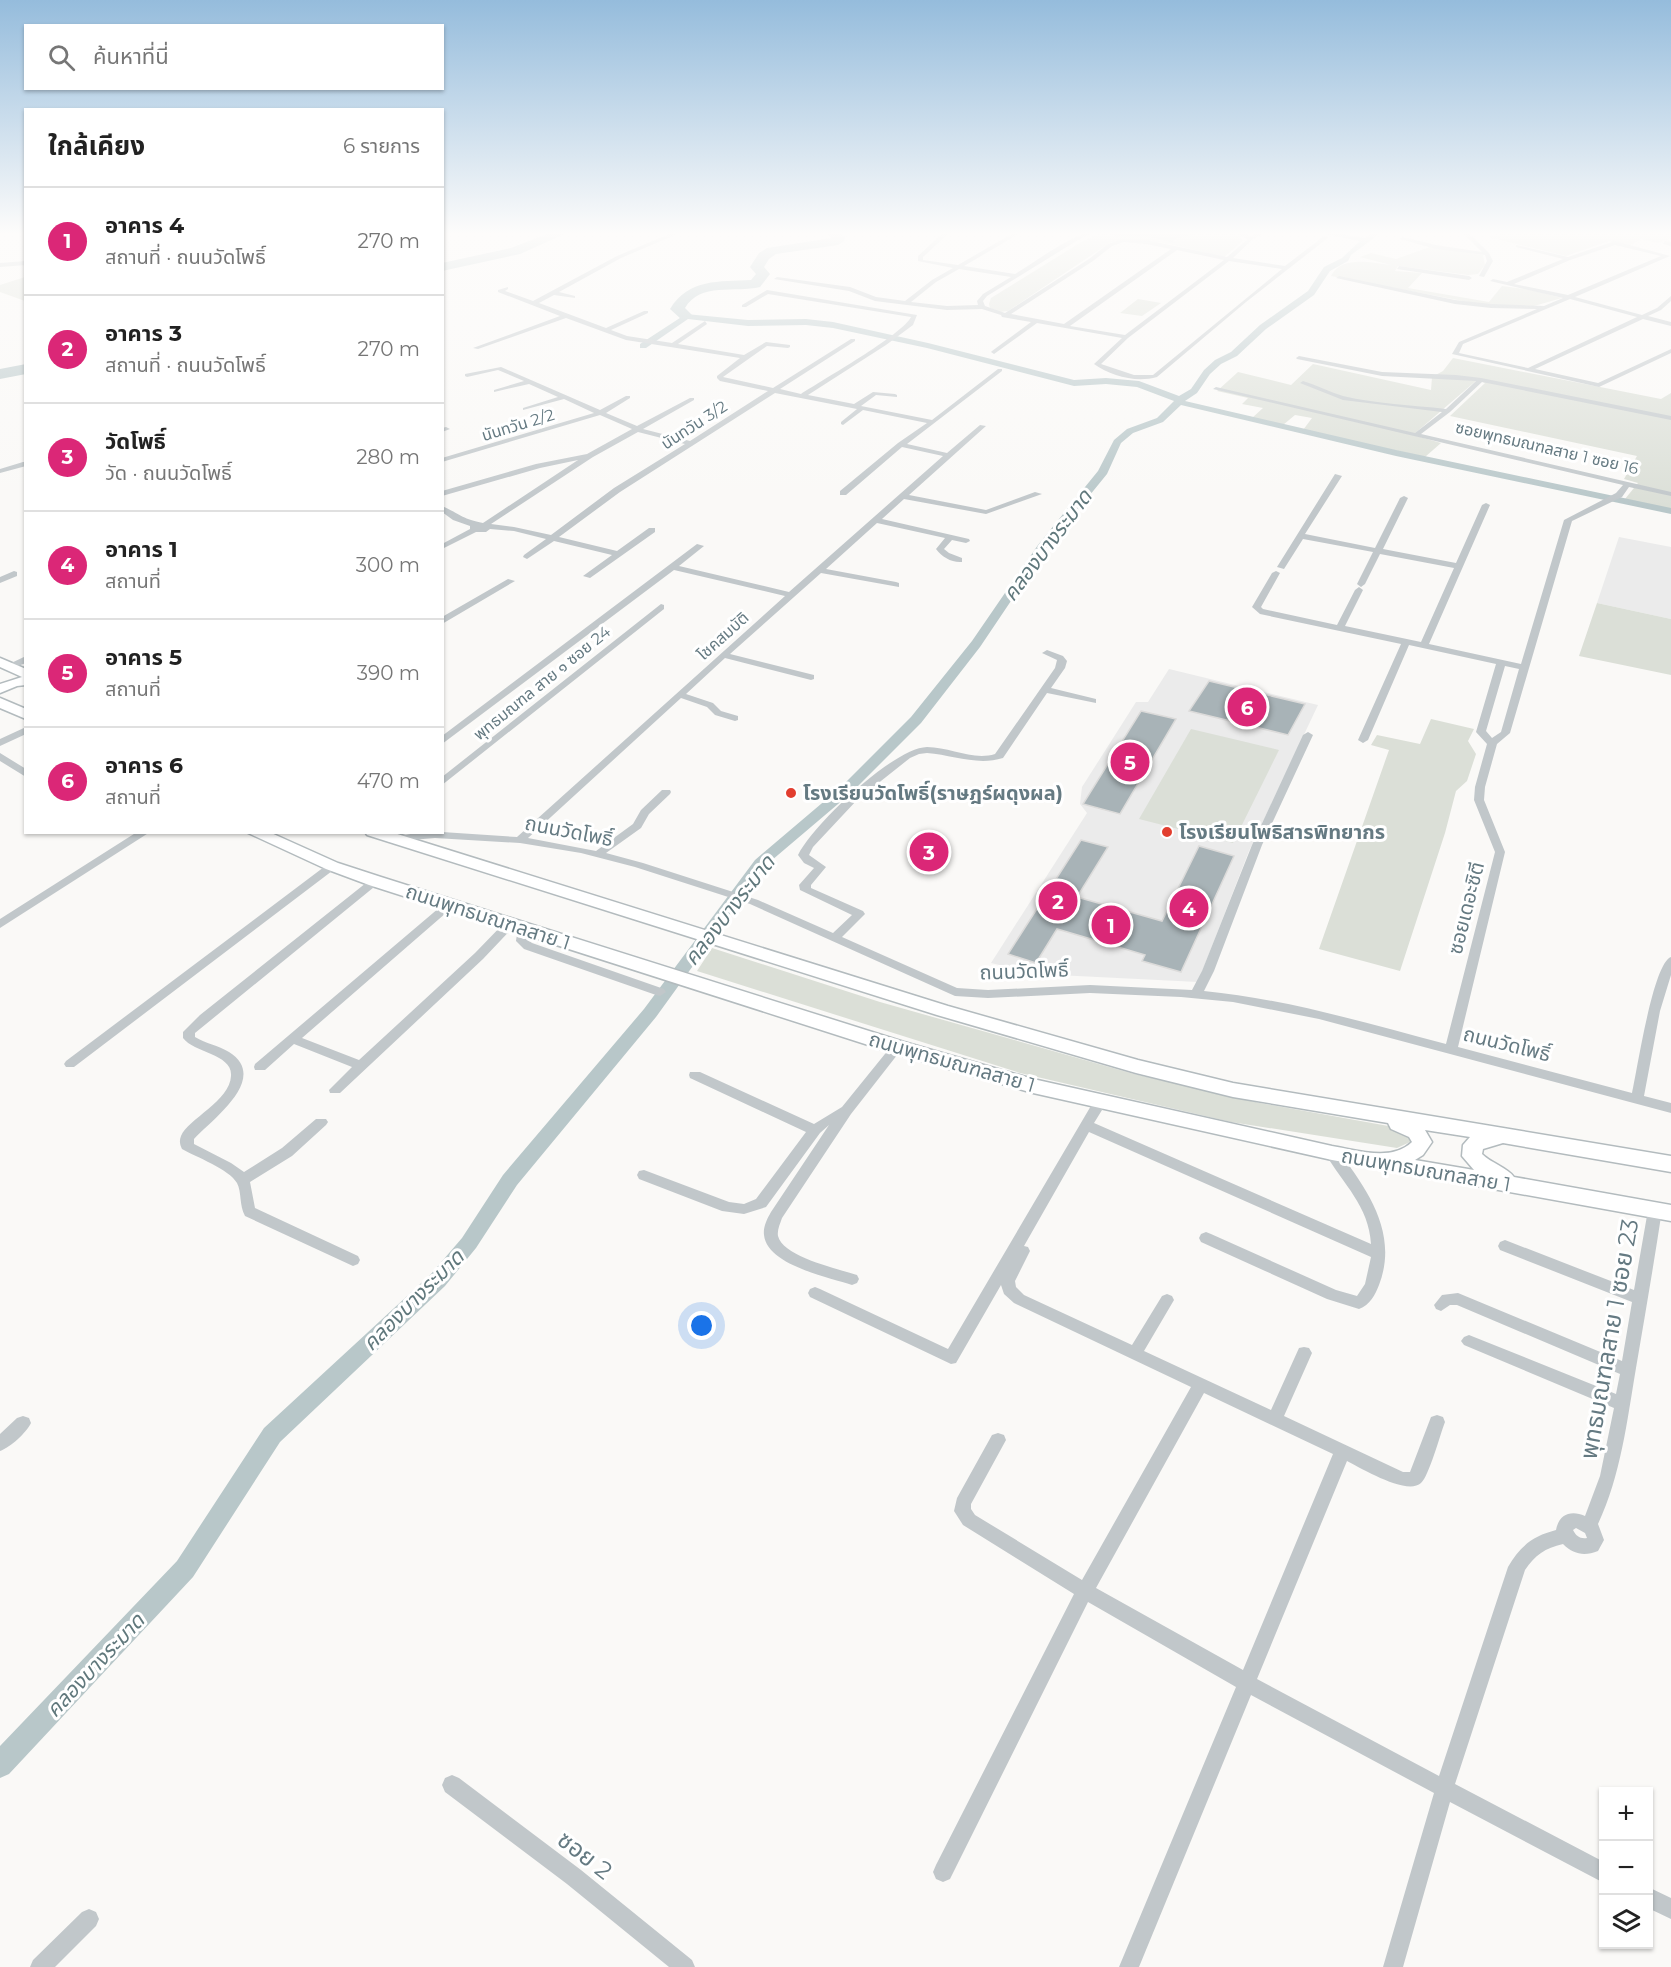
<!DOCTYPE html>
<html lang="th">
<head>
<meta charset="utf-8">
<style>
	body { margin:0; font-family:Montserrat,"Noto Sans Thai",sans-serif; background:#f6f6f6; color:#222 }
	.controls { position:absolute; right:18px; bottom:18px; display:grid; overflow:hidden; border-radius:0px; box-shadow:0 2px 4px #0004 }
	.controls button { width:54px; height:54px; display:grid; place-items:center; padding:0; border:0; border-bottom:2px solid #e0e0e0; background:#fff; color:#222; font:30px sans-serif }
	.you { position:absolute; left:702px; top:1326px; width:21px; height:21px; margin:-15px; border:4px solid #fff; border-radius:50%; background:#1a73e8; box-shadow:0 0 0 9px #1a73e833 }
	.badge { display:grid; place-items:center; width:39px; height:39px; border-radius:50%; background:#db2777; color:#fff; font-size:20px; font-weight:700 }
	.pin { position:absolute; translate:-50% -50%; border:3px solid #fff; box-shadow:0 2px 6px #0006 }
	.list { margin:0; padding:0; list-style:none }
	h2 { display:flex; justify-content:space-between; align-items:center; height:78px; margin:0; padding:0 24px; font-size:26px }
	h2 small { font-size:20px; font-weight:400; color:#767676 }
	.list li { display:grid; grid-template-columns:39px 1fr auto; gap:18px; align-items:center; box-sizing:border-box; height:108px; padding:0 24px; border-top:2px solid #e0e0e0 }
	.list b { display:block; font-size:22px; white-space:nowrap }
	.list p { margin:0; font-size:20px; white-space:nowrap; color:#767676 }
	.list em { font-size:20px; font-style:normal; color:#767676 }
	.icon { flex:none; width:33px; height:33px; fill:none; stroke:currentColor; stroke-width:2; stroke-linecap:round; stroke-linejoin:round }
	.map { position:relative; flex:none; width:1671px; height:1967px; overflow:hidden }
	.search { position:absolute; background:#fff; box-shadow:0 2px 4px #0004; left:24px; top:24px; width:420px; height:66px; display:flex; align-items:center; gap:15px; box-sizing:border-box; padding:0 21px; border-radius:0px; color:#767676; font-size:22px }
	.panel { position:absolute; background:#fff; box-shadow:0 2px 4px #0004; left:24px; top:108px; width:420px; height:726px; border-radius:0px }
	.map>svg:first-child { display:block }
	.built { fill:#ebebeb }
	.green { fill:#dbdfd7 }
	.water { fill:#b8c7c9 }
	.lines { fill:none; stroke-linecap:round; stroke-linejoin:round }
	.canal { fill:#b8c7c9; fill-rule:evenodd }
	.river { fill:#b8c7c9; fill-rule:evenodd }
	.building { fill:#a8b3b7; stroke:#dcdbda; stroke-width:1.5 }
	.secondary-casing { stroke:#b3bbbe; stroke-width:3 }
	.minor { fill:#c1c7ca; fill-rule:evenodd }
	.secondary { fill:#fff; fill-rule:evenodd }
	.poi-dot { fill:#e23e2f; stroke:#fff; stroke-width:2 }
	.labels { text-anchor:middle; dominant-baseline:central; stroke-width:6; stroke-linejoin:round; paint-order:stroke }
	.far-street-label { font-size:16px; fill:#657a82; stroke:#fff }
	.poi-label { font-size:20px; font-weight:bold; fill:#657a82; stroke:#fff; text-anchor:start }
	.street-label { font-size:20px; fill:#657a82; stroke:#fff }
	.water-label { font-size:21px; font-style:italic; fill:#60787c; stroke:#fff }
	.near-street-label { font-size:24px; fill:#657a82; stroke:#fff }
</style>
</head>
<body>
<div class="map">
<svg width="1671" height="1967" viewBox="0 0 1671 1967">
	<rect width="100%" height="100%" fill="#faf9f7"/>
	<path class="built" d="M1619,537L1671,547V619L1597,603Z
		M1169,669L1318,705L1249,851L1198,982L1037,974L991,963L1087,813L1080,804L1082,787L1136,702H1148Z"/>
	<path class="green" d="M1104,232H1222L1238,235L1243,241L1224,257C1191,250 1144,234 1111,242L1008,311L1000,312L990,308L989,304L991,298L1083,241Z
		M1500,232H1671V239L1658,243L1641,239L1629,246L1609,241L1566,256L1488,237Z
		M1430,247L1483,255L1485,265L1478,274L1468,275L1398,266L1395,271L1422,273L1408,288L1489,302L1502,286L1531,290L1562,298L1534,306L1484,305L1331,276C1342,255 1371,263 1391,265L1360,257L1371,253L1396,259Z
		M25,277V301L0,292V285Z
		M1138,299L1161,303L1142,316L1120,313Z
		M1453,358L1661,399L1671,393V509L1625,499L1638,483L1624,479L1637,456L1450,416L1485,383L1477,380L1413,435L1441,443L1425,457L1303,430L1312,418L1295,415L1283,425L1252,418L1263,408L1242,404L1248,398L1217,391L1238,372L1291,385L1313,364L1431,390L1432,377L1443,371Z
		M1597,603L1671,619V675L1579,656Z
		M1431,719L1474,729L1468,741L1476,754L1467,781L1456,791L1445,833L1400,971L1319,949L1389,750L1371,745L1377,735L1420,744Z
		M1191,729L1279,750L1233,843L1139,819Z
		M712,948L880,1002L1134,1074L1260,1103L1394,1127L1410,1137V1142L1397,1148L1231,1122L1020,1073L697,971Z"/>
	<path class="water" d="M1130,232L1194,235L1174,239L1173,242H1176L1174,243L1147,236L1117,237L1114,235Z"/>
	<g class="lines">
		<path class="canal" d="M1314,232H1331L1365,238L1373,232H1382L1351,255L1348,261L1330,271L1314,295L1266,329L1237,356L1221,364L1210,374L1197,393L1185,401L1396,450L1671,508V514L1396,456L1181,405L1163,422L1133,433L1121,443L1107,474L1046,549L980,647L921,723L851,793L765,866L656,1017L517,1185L476,1248L445,1286L280,1442L193,1577L9,1774L0,1778V1746L177,1561L264,1428L431,1274L462,1238L503,1175L644,1009L755,860L841,787L911,717L972,641L1038,545L1098,471L1114,440L1127,429L1157,418L1174,401L1137,387L1106,384L1074,386L927,348L833,328L806,325L748,326L688,319L646,348H640V344L686,314L748,320L806,319L833,322L928,343L1074,380L1106,378L1139,381L1179,396L1191,389L1204,370L1215,360L1231,352L1260,325L1308,291L1324,267L1342,258L1360,241Z"/>
		<path class="river" d="M552,232H569L520,254L442,271V263L511,248Z
			M825,232H840L845,237L844,241L838,245L776,254L769,259L764,267L770,274L760,287C735,293 700,282 685,308L693,316L691,319H681L670,309C689,278 719,282 751,280L756,274L750,267L759,253L767,248L832,238Z
			M26,364V374L0,379V369Z"/>
	</g>
	<path class="building" d="M1209,681L1305,704L1288,735L1189,711Z
		M1141,711L1176,719L1120,814L1083,804Z
		M1081,840L1108,847L1077,897L1162,921L1199,846L1234,856L1181,972L1142,961L1145,955L1057,929L1036,963L1008,954Z"/>
	<g class="lines">
		<defs>
			<path id="secondary" d="M0,658L26,669V685L17,686L0,693V684L22,677L0,667Z
				M0,698L26,709V719L0,708Z
				M246,832H269L338,863L381,877L904,1042L1033,1079L1332,1146C1357,1150 1391,1162 1412,1142L1409,1137L1391,1129L1388,1123L1233,1097L1136,1073L937,1015L367,835L365,832H391L948,1006L1138,1060L1233,1083L1671,1156V1172L1503,1143L1483,1149L1482,1154C1491,1163 1508,1168 1514,1177L1671,1205V1221L1332,1160L1033,1093L890,1052L369,885L326,869ZM1425,1130L1470,1137L1463,1145L1462,1156L1474,1170L1415,1160L1423,1155L1432,1142Z"/>
		</defs>
		<use href="#secondary" class="secondary-casing"/>
		<path class="minor" d="M674,232H682L621,258L559,292L575,296V298L554,295L539,303L606,328L644,311H648V313L611,330L627,336L672,343L705,321L707,324L678,344L744,355L766,342L790,345V347L788,348L767,346L723,377L773,388L851,339H855V341L780,389L801,394C822,380 902,335 911,317L768,294L746,307H742V305L767,290L917,315L913,325L886,345L808,395L854,404L873,392L895,394L897,395V397L876,395L861,406L932,420L998,369H1002V371L907,444L947,453L980,425L986,426L909,495L986,510L1035,492L1042,494L986,514L904,499L882,519L969,539L970,541L966,543L952,540L944,549L949,553L962,558V562C952,563 942,557 936,549L945,538L877,523L826,569L896,582L899,583V587L821,573L730,654L814,675V679L811,680L725,658L686,694L713,703L721,711L738,716V720L735,721L715,715L707,707L681,698L528,838L596,851L633,824L641,810L662,790H670L671,792L670,794L649,814L641,828L606,853L643,863L758,900L833,933L852,915L800,890L799,885L814,868L804,863L798,855C813,825 893,748 927,747C950,747 973,761 995,754L1055,668L1057,660L1042,653L1047,650L1063,656L1067,661L1065,668L1051,688L1096,699V703L1047,693L1003,758C977,766 953,755 927,753L919,754L910,758L857,800L813,847L809,855L826,867L811,885V888L863,911L865,914L842,937L957,988L988,990L1090,985L1192,990L1202,971L1252,845L1303,735L1308,732L1313,735L1262,845L1214,971L1204,991C1286,999 1366,1023 1446,1044L1495,852L1474,800L1475,787L1487,744L1476,732L1496,664L1409,645L1368,740L1363,743L1358,740L1401,644L1260,614L1252,607L1272,573L1276,571L1280,573L1261,607L1263,609L1337,625L1355,590L1359,587L1363,590L1345,626L1421,642L1454,568L1380,554L1365,584L1361,587L1357,584L1373,552L1303,539L1284,569L1277,567L1335,474L1342,476L1305,534L1375,548L1400,498L1404,496L1408,498L1383,549L1456,563L1482,505L1486,503L1490,505L1429,644L1521,664L1564,520L1616,493L1623,485L1213,389L1216,387L1415,433L1442,412L1343,400L1300,383L1303,381C1317,385 1329,392 1343,396C1376,404 1412,405 1446,409L1476,381L1382,376L1297,359L1296,358L1299,356L1382,372L1456,375L1481,378L1671,416V420L1482,382L1450,412L1421,434L1671,492V496L1629,487L1622,497L1572,521L1510,733L1497,744L1485,787L1484,800L1505,852L1458,1047L1632,1093C1637,1071 1653,963 1671,957V975L1660,1011L1644,1096L1671,1103V1113L1319,1019L1233,1002L1181,997L1090,993L988,998L955,996L750,904L635,867L581,853L520,843L435,838L388,842L387,840L388,838L416,833L442,832L517,837L785,596L674,570L442,744V736L697,544L704,546L679,566L789,592L943,456L902,447L846,495H840V491L898,443L927,423L863,410L843,425L841,424V422L857,409L775,393L620,492L559,537L617,551L649,528H655V532L590,578L583,576L612,555L554,541L527,559L523,557L524,555L546,539L514,531L490,529L486,532H476L442,549V544L470,529V526L453,520L442,512V506C460,514 462,519 483,523L578,460L540,468L442,496V491L536,464L587,454L632,429L600,415L442,462V458L594,413L564,399L523,410V408L558,397L529,384L494,392V390L524,381L498,370L467,377L465,376V374L501,367L600,410L626,396H630V398L606,413L637,426L690,398H694V400L643,429L690,441L768,391L720,381L717,378V376L740,358L626,340L566,318L478,349L473,348L560,316L498,292V290L508,287V289L505,291L533,301L617,256ZM638,432L685,444L614,488L551,535L514,527L491,524L593,457ZM1505,666L1519,669L1501,732L1492,738L1486,731Z
			M944,232H950L923,257V260L958,265L1015,232H1022L964,266L1015,274C1034,263 1074,232 1095,232L1078,240L987,296L983,301L985,306L1005,313L1089,259L1108,244L1122,239L1146,240L1227,257L1248,239L1230,232H1239L1251,236L1259,232H1267L1253,239L1233,258L1285,266L1324,236L1329,237L1246,302L1157,377C1136,383 1111,376 1094,364L1122,338L1037,323L994,354L991,352L992,351L1031,322L1002,317L1001,315L982,309L947,310L875,301L849,291L774,279L777,277L850,287L876,297L905,301L932,280L953,268L918,261V256ZM1124,242L1146,244L1171,249L1064,324L1011,314L1093,261L1112,246ZM1177,250L1224,260L1125,335L1070,326ZM1229,261L1282,269L1153,375H1134L1101,364L1128,338ZM959,269L1011,277L983,294L977,301L978,305L947,306L911,302L936,282Z
			M1462,232H1468L1489,253L1493,261L1484,277L1479,276L1487,261L1485,255L1436,249L1400,239L1403,237L1436,245L1482,252Z
			M1615,241L1670,256L1575,297L1642,315L1657,308L1671,296V301L1661,310L1648,316L1671,322V326L1643,319L1535,369L1598,383L1669,350L1671,349V353L1599,387L1452,354L1459,342L1537,309L1491,308L1455,304L1336,278L1339,276L1455,300L1491,304L1544,306L1563,298L1490,281L1493,279L1507,282L1563,259L1516,247V245L1568,257ZM1615,245L1661,256L1568,295L1514,284L1570,260ZM1570,299L1637,317L1528,368L1459,353L1463,344Z
			M1665,241L1671,242V246L1663,244Z
			M26,261V265L0,267V263Z
			M1399,266L1469,276L1472,278L1469,280L1397,269Z
			M442,428L446,427L450,429L442,432Z
			M23,462H26V466L0,473V469Z
			M14,571L17,572V576L0,583V577Z
			M508,579L515,581L442,624V617Z
			M661,604L664,605V609L442,785V777Z
			M26,656V663L10,669L5,666Z
			M26,727V734L0,746V739Z
			M0,753L26,769V777L0,761Z
			M137,832H150L0,928V919Z
			M332,863L337,866L336,868L74,1067H66L64,1064L66,1061L328,864Z
			M375,878L381,881L379,883L195,1033V1037C206,1044 218,1045 229,1052C270,1078 213,1119 194,1139V1144L231,1163L244,1172L282,1148L316,1119H326L328,1122L326,1125L292,1156L250,1182L255,1208L358,1256L360,1260L358,1264L353,1266L245,1216C239,1205 242,1193 237,1183C229,1169 196,1157 182,1149C180,1145 179,1141 181,1136C188,1119 230,1101 231,1076C233,1054 194,1053 183,1038V1032L200,1015L371,879Z
			M450,901L454,902L456,904L454,906L302,1038L359,1060L475,953L507,920H515L517,923L483,959L340,1093H330L329,1090L352,1067L294,1044L265,1070H255L254,1067L255,1064L446,902Z
			M528,924L534,928L529,934L528,940L532,943L664,989L666,992L660,996L656,995L524,949L516,941C517,933 519,927 528,924Z
			M897,1043L903,1047L901,1050L851,1114L782,1218C780,1224 777,1230 778,1236C783,1257 839,1269 857,1275L859,1279L857,1283L852,1285C828,1277 767,1265 764,1235C763,1227 767,1219 771,1212L829,1125L820,1133L766,1207L744,1214L722,1211L639,1179L637,1175L639,1171L644,1170L729,1202L744,1204L756,1199L806,1132L690,1078L689,1075L690,1072H700L814,1124L842,1107L893,1044Z
			M1100,1097L1105,1099L1107,1102L1094,1123L1371,1244C1369,1206 1343,1184 1325,1153L1327,1149H1337C1367,1189 1399,1233 1379,1285C1375,1295 1370,1305 1359,1309L1327,1299L1201,1242L1199,1238L1201,1234L1206,1232L1211,1234L1336,1290L1357,1296L1365,1284L1371,1257L1089,1132L1024,1246L1028,1247L1030,1251L1015,1281L1016,1287L1024,1295L1132,1345L1162,1296L1167,1294L1172,1296L1174,1300L1144,1351L1271,1410L1299,1348L1304,1347L1309,1348L1312,1353L1284,1416L1403,1472H1410L1431,1417L1437,1415L1443,1417L1445,1422C1440,1435 1429,1476 1421,1483C1407,1496 1361,1468 1347,1461L1257,1679L1439,1776L1508,1567C1520,1546 1533,1536 1556,1530C1559,1514 1571,1510 1585,1516L1600,1476L1614,1408L1464,1345L1461,1341L1464,1337L1469,1335L1474,1337L1616,1394L1620,1374L1457,1305H1450L1441,1311L1436,1309L1434,1305L1442,1295L1458,1293L1622,1361L1632,1302L1500,1250L1498,1246L1500,1242L1505,1240L1634,1290L1648,1210L1650,1206L1655,1205L1660,1206L1662,1210C1654,1263 1645,1315 1636,1368C1627,1421 1621,1475 1598,1524L1604,1540L1598,1551C1585,1556 1574,1555 1563,1544C1545,1548 1535,1555 1525,1570L1455,1784L1604,1862V1883L1450,1802L1403,1967H1383L1434,1793L1251,1695L1139,1967H1119L1236,1687L1088,1602L950,1879L943,1882L936,1879L933,1872L936,1865L1074,1594L963,1525L954,1511L957,1498L992,1435L998,1433L1004,1435L1006,1440L971,1504V1509L975,1515L1082,1580L1191,1387L1014,1303L1004,1294L1001,1285L956,1363L951,1364L810,1297L808,1293L810,1289L815,1287L820,1289L948,1349L1095,1099ZM1204,1393L1333,1454L1243,1670L1096,1588ZM1576,1528L1585,1533L1587,1538C1580,1539 1576,1536 1573,1530Z
			M23,1416L29,1418L31,1423C26,1433 11,1447 0,1451V1434L17,1418Z
			M452,1775L459,1778L581,1870L692,1960L695,1967H669L567,1884L445,1792L442,1785L445,1778Z
			M1648,1887L1671,1898V1919L1648,1908Z
			M89,1909L96,1912L99,1919L96,1926L55,1967H30L33,1960L82,1912Z"/>
		<use href="#secondary" class="secondary"/>
	</g>
	<linearGradient id="sky" x2="0" y2="1"><stop stop-color="#95bcdc"/><stop offset="0.46" stop-color="#fdfcfb"/><stop offset="1" stop-color="#fdfcfb" stop-opacity="0"/></linearGradient>
	<rect width="1671" height="507" fill="url(#sky)"/>
	<g class="poi-dot">
		<circle cx="791" cy="793" r="6"/>
		<circle cx="1167" cy="832" r="6"/>
	</g>
	<g class="labels">
		<g class="far-street-label">
			<text transform="translate(518 425) rotate(-17)">นันทวัน 2/2</text>
			<text transform="translate(694 425) rotate(-33)">นันทวัน 3/2</text>
			<text transform="translate(1547 448) rotate(13)">ซอยพุทธมณฑลสาย 1 ซอย 16</text>
			<text transform="translate(723 636) rotate(-42)">โชคสมบัติ</text>
			<text transform="translate(542 683) rotate(-39)">พุทธมณฑล สาย ๑ ซอย 24</text>
		</g>
		<g class="poi-label">
			<text x="803" y="793">โรงเรียนวัดโพธิ์(ราษฎร์ผดุงผล)</text>
			<text x="1179" y="832">โรงเรียนโพธิสารพิทยากร</text>
		</g>
		<g class="street-label">
			<text transform="translate(569 831) rotate(11)">ถนนวัดโพธิ์</text>
			<text transform="translate(1466 908) rotate(-76)">ซอยเดอะซิตี</text>
			<text transform="translate(488 917) rotate(18)">ถนนพุทธมณฑลสาย 1</text>
			<text transform="translate(1024 971) rotate(-2)">ถนนวัดโพธิ์</text>
			<text transform="translate(1507 1044) rotate(14)">ถนนวัดโพธิ์</text>
			<text transform="translate(952 1062) rotate(16)">ถนนพุทธมณฑลสาย 1</text>
			<text transform="translate(1426 1170) rotate(10)">ถนนพุทธมณฑลสาย 1</text>
		</g>
		<g class="water-label">
			<text transform="translate(1047 545) rotate(-53)">คลองบางระมาด</text>
			<text transform="translate(729 910) rotate(-52)">คลองบางระมาด</text>
			<text transform="translate(413 1300) rotate(-45)">คลองบางระมาด</text>
			<text transform="translate(95 1665) rotate(-47)">คลองบางระมาด</text>
		</g>
		<g class="near-street-label">
			<text transform="translate(1609 1339) rotate(-80)">พุทธมณฑลสาย 1 ซอย 23</text>
			<text transform="translate(585 1855) rotate(38)">ซอย 2</text>
		</g>
	</g>
</svg>
<div class="controls">
<button>+</button>
<button>−</button>
<button><svg class="icon" aria-label="layers" viewBox="0 0 24 24"><path d="M12 4l9 5-9 5-9-5zM3 14l9 5 9-5"/></svg></button>
</div>
<div class="you"></div>
<div class="pin badge" style="left:1111px;top:925px">1</div>
<div class="pin badge" style="left:1058px;top:901px">2</div>
<div class="pin badge" style="left:929px;top:852px">3</div>
<div class="pin badge" style="left:1189px;top:908px">4</div>
<div class="pin badge" style="left:1130px;top:762px">5</div>
<div class="pin badge" style="left:1247px;top:707px">6</div>
<div class="search"><svg class="icon" aria-label="search" viewBox="0 0 24 24"><circle cx="10" cy="10" r="6"/><path d="M15 15l6 6"/></svg>ค้นหาที่นี่</div>
<section class="panel">
<h2>ใกล้เคียง<small>6 รายการ</small></h2>
<ul class="list">
<li><span class="badge">1</span><div><b>อาคาร 4</b><p>สถานที่ · ถนนวัดโพธิ์</p></div><em>270 m</em></li>
<li><span class="badge">2</span><div><b>อาคาร 3</b><p>สถานที่ · ถนนวัดโพธิ์</p></div><em>270 m</em></li>
<li><span class="badge">3</span><div><b>วัดโพธิ์</b><p>วัด · ถนนวัดโพธิ์</p></div><em>280 m</em></li>
<li><span class="badge">4</span><div><b>อาคาร 1</b><p>สถานที่</p></div><em>300 m</em></li>
<li><span class="badge">5</span><div><b>อาคาร 5</b><p>สถานที่</p></div><em>390 m</em></li>
<li><span class="badge">6</span><div><b>อาคาร 6</b><p>สถานที่</p></div><em>470 m</em></li>
</ul>
</section>
</div>
</body>
</html>
